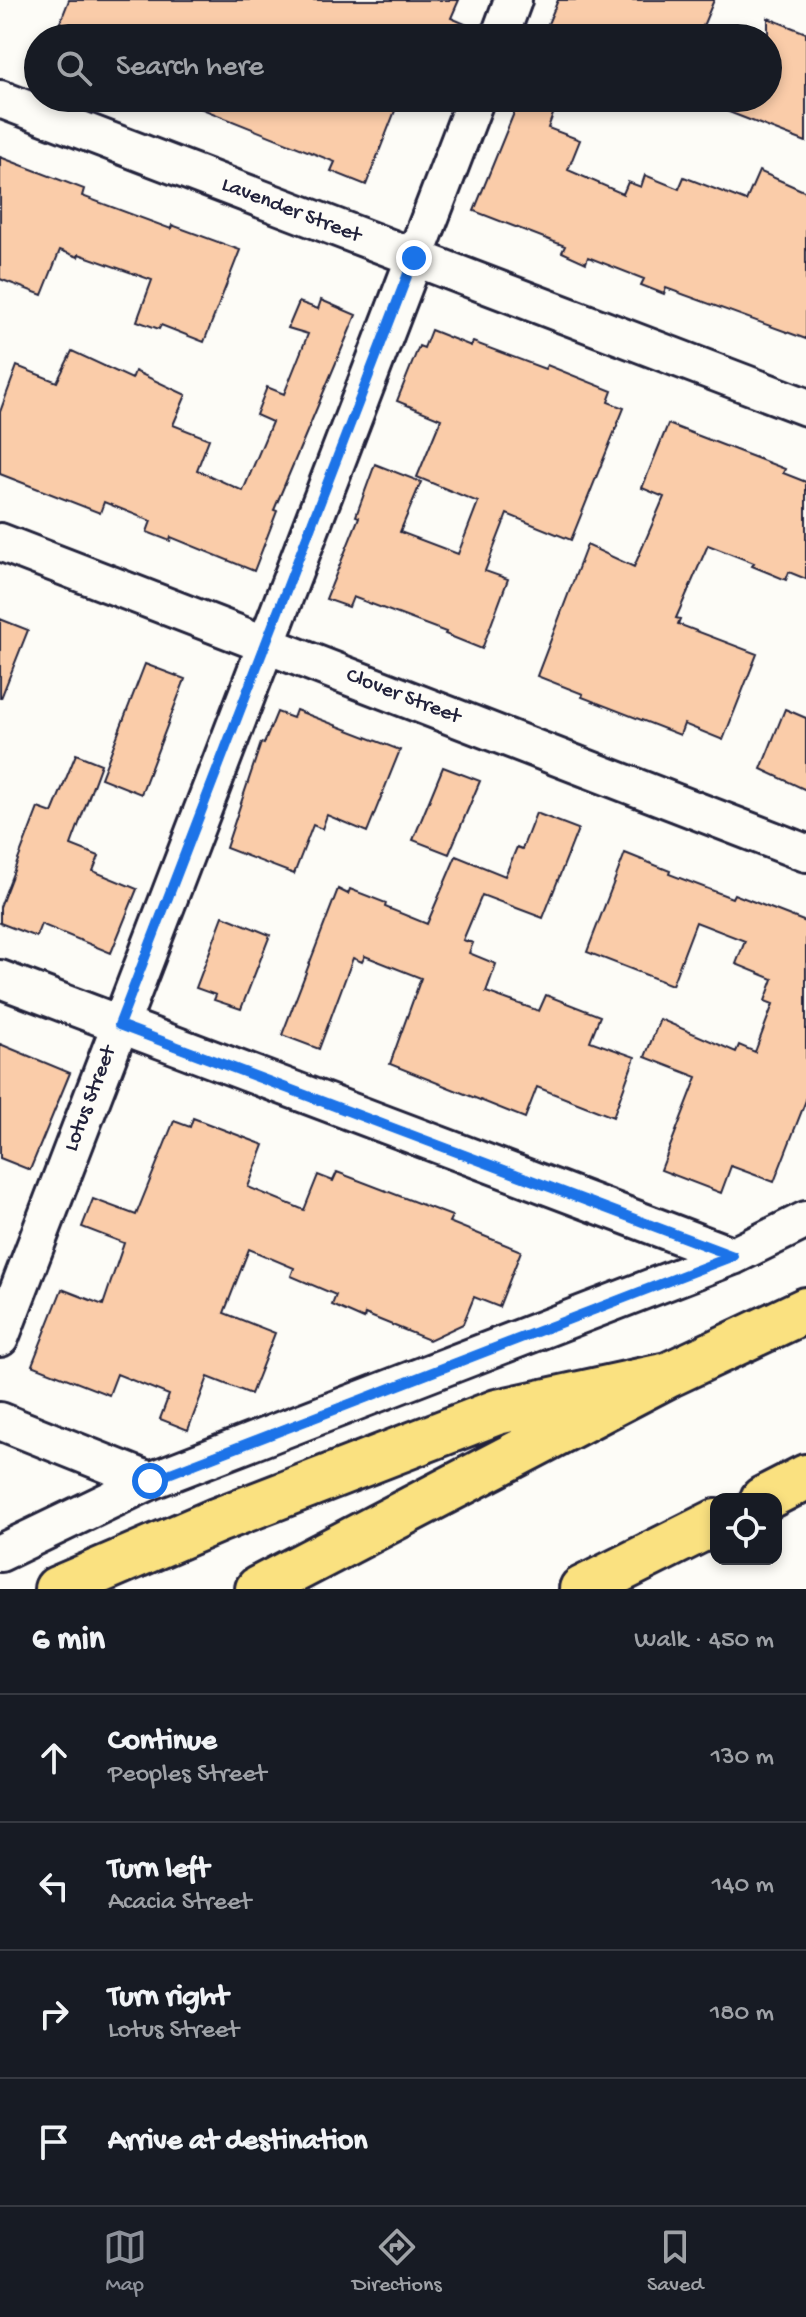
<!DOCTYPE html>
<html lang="en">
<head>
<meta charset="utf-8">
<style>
	body { margin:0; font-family:"Gochi Hand",sans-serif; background:#20242c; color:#f1f3f6 }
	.controls { position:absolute; right:24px; bottom:24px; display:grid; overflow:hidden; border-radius:16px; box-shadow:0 4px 12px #0003 }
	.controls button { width:72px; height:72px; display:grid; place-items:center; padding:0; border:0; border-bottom:2px solid #363941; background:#171b24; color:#f1f3f6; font:40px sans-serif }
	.stop { position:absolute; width:24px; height:24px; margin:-18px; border:6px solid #1a73e8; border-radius:50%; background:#fff }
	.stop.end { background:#1a73e8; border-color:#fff; box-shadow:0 2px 8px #0008 }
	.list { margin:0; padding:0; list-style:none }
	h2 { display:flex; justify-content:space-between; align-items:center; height:104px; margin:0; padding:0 32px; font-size:34px }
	h2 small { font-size:26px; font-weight:400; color:#9ea1a6 }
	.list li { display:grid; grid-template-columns:52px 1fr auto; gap:24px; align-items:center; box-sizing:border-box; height:128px; padding:0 32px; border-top:2px solid #363941 }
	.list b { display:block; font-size:30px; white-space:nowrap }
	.list p { margin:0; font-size:26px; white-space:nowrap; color:#9ea1a6 }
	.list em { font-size:26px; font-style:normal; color:#9ea1a6 }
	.icon { flex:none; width:44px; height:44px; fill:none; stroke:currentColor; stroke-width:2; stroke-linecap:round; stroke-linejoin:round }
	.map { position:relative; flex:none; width:806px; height:1589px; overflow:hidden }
	.search { position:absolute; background:#171b24; box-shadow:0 4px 12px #0003; left:24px; right:24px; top:24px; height:88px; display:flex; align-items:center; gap:20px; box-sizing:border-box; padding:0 28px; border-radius:44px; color:#9ea1a6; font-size:30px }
	.sheet { height:616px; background:#171b24 }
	nav { display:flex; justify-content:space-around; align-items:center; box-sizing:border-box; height:112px; border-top:2px solid #363941; background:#171b24; font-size:22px; color:#9ea1a6 }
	nav a { display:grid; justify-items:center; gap:4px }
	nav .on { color:#8c9099 }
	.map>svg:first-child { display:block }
	.building { fill:#facca9; stroke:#22223b; stroke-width:2 }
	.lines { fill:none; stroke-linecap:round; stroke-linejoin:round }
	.street-casing { stroke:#22223b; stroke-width:42 }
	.highway-casing { stroke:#22223b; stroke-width:50 }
	.street { stroke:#fdfcf7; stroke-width:36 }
	.highway { stroke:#fae180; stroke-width:44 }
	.route { stroke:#1a73e8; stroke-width:10 }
	.labels { text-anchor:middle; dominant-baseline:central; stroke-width:6; stroke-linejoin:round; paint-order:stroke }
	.street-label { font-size:22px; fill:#22223b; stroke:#fdfcf7 }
</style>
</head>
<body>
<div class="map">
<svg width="806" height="1589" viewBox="0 0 806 1589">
	<rect width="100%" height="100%" fill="#fdfcf7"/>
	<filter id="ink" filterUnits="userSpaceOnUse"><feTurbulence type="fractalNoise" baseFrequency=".0125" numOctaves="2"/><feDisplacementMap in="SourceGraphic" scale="16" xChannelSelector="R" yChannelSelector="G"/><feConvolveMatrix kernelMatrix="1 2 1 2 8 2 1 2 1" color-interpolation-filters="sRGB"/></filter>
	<g filter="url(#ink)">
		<path class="building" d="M69,0H459L451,18L479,30V38H54Z
			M558,0H714L698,38H542Z
			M768,18L806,33V142L698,100L768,98Z
			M175,98H400L366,185L331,171L335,162Z
			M520,98H559L548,128L580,140L568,170L623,194L628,182L641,187L645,175L679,189L684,177L746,201L759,171L806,192V339L666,288L664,294L641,285L644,279L588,257L586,263L562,252L565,246L474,211Z
			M0,157L84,189L82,196L171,229L172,225L240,250L204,342L161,325L159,329L137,321L152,280L79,254L78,257L60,250L42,295L0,279Z
			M321,300L356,315L274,510L277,511L254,571L171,537L170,541L147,532L151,521L104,502L100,513L0,474V412L17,366L57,382L72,351L132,379L135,371L186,395L173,425L209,439L197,470L243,491L272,422L256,415L267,387L284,394L308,334L288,328L299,302L318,309Z
			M431,330L471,346L473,342L545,369L547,365L612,391L608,402L624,408L571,540L507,514L485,571L508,579L482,649L445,634L446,632L353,597L349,607L326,599L359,517L356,516L375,464L421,482L400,532L458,554L478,502L417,477L441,419L397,401L419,346L424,348Z
			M668,424L785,469L783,473L806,482V579L789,572L786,580L752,566L754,563L708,545L676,618L680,619L678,624L757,654L723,740L684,724L680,735L582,697L583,694L537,676L587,545L634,567L664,497L642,488Z
			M0,619L28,630L1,698H0Z
			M145,664L185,679L141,794L101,778Z
			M785,709L806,718V790L761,769Z
			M296,710L400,750L367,832L327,815L322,829L313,825L294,874L226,848L261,743L264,744L277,712L293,718Z
			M76,754L101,764L71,845L99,856L93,871L137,889L111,953L41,924L36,937L0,923V907L38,808L52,813Z
			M443,767L480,781L449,854L413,840Z
			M536,813L578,829L543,918L482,895L463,940L473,943L469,953L496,964L486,992L539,1011L546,995L600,1016L590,1041L635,1057L613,1117L537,1087L525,1118L390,1064L421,978L365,956L362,962L353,958L319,1049L282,1035L338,889L348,894L350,889L386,903L385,907L427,924L456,856L505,876L517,847L522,849Z
			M625,853L670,871L669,874L732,898L734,894L806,922V1100L774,1182L731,1166L721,1193L661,1170L697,1077L645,1057L660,1019L736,1052L739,1045L755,1052L773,1004L765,1001L773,979L736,964L745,941L696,922L672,985L587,952Z
			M223,916L270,935L241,1009L214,1000L216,995L196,988Z
			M0,1044L70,1073L30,1170L0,1158Z
			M193,1118L264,1145L248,1187L304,1210L318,1175L333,1181L337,1172L452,1216L449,1222L521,1251L499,1307L474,1297L463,1324L429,1340L365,1314L364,1319L332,1305L336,1295L291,1276L294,1268L249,1249L224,1313L275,1333L251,1394L208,1377L188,1430L160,1419L169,1395L117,1374L109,1395L32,1365L62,1289L103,1305L124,1243L82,1227L93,1199L136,1215L174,1121L190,1127Z"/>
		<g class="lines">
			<defs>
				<path id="street" d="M499,38L513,0
					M0,99L806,407
					M0,542L806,853
					M0,979L733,1256
					M0,1338L476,98
					M0,1421L150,1481
					M0,1553L150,1481L733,1256L806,1220"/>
				<path id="highway" d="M763,1499L806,1477
					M57,1589L218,1520L497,1412L668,1375
					M258,1589L668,1375L806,1310
					M582,1589L716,1522"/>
			</defs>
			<use href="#street" class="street-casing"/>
			<use href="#highway" class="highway-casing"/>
			<use href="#street" class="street"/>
			<use href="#highway" class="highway"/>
		</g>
	</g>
	<g class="lines" filter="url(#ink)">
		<path class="route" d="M150,1481L733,1256L119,1025L414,258"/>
	</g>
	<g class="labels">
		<g class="street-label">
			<text transform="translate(291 211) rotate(21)">Lavender Street</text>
			<text transform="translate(403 697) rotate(21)">Clover Street</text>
			<text transform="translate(91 1099) rotate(-69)">Lotus Street</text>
		</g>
	</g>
</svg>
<div class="controls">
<button><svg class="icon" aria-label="locate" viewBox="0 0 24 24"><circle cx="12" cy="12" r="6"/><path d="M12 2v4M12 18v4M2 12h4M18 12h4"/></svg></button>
</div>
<div class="stop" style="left:150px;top:1481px"></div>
<div class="stop end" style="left:414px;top:258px"></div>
<div class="search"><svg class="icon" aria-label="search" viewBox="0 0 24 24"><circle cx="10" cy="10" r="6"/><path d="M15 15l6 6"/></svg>Search here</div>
</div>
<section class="sheet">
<h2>6 min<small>Walk · 450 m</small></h2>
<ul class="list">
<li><svg class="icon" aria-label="ahead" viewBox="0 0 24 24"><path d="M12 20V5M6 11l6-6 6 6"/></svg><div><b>Continue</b><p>Peoples Street</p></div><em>130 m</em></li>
<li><svg class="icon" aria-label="left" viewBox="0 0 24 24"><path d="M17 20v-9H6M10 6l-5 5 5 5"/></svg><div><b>Turn left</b><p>Acacia Street</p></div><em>140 m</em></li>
<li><svg class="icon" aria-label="right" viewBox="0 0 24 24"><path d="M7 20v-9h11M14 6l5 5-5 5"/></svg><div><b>Turn right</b><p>Lotus Street</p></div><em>180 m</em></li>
<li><svg class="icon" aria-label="arrive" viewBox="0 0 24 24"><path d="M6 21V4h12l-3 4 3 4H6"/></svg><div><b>Arrive at destination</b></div></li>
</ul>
</section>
<nav>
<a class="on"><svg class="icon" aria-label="map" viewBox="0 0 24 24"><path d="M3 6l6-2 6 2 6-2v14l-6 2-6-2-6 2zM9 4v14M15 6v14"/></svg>Map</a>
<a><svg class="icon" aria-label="directions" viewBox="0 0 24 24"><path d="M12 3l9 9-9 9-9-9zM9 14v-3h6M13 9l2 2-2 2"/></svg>Directions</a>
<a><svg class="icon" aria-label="saved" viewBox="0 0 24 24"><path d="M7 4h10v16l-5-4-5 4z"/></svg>Saved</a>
</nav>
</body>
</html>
